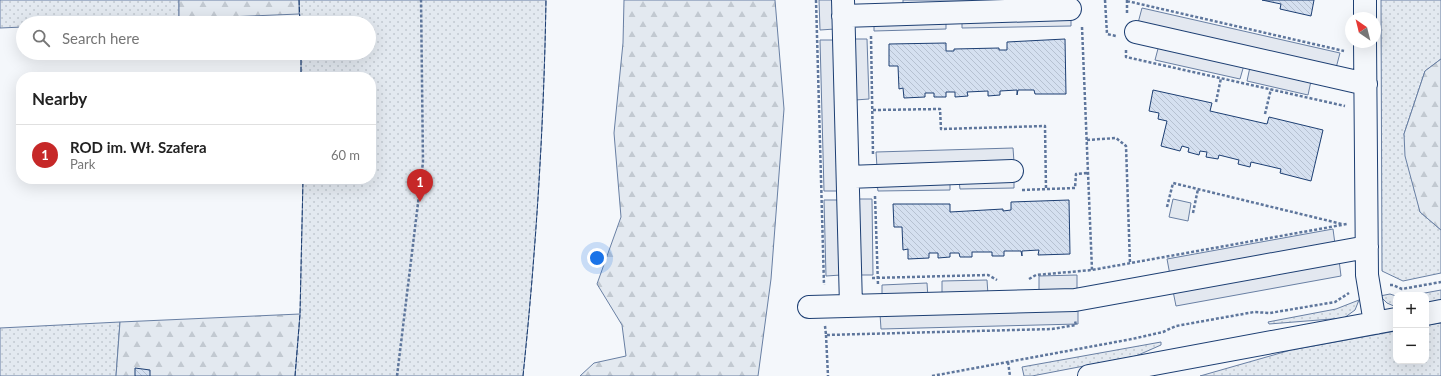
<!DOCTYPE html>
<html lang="en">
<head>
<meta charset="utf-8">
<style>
	body { margin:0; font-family:Lato,sans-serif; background:#f6f6f6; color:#222 }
	.controls { position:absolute; right:12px; bottom:12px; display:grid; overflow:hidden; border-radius:8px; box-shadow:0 4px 16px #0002 }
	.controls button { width:36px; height:36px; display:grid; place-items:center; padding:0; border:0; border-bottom:1px solid #e0e0e0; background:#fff; color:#222; font:20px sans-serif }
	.compass { position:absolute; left:1345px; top:12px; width:36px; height:36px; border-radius:50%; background:#fff; box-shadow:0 4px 16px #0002; rotate:325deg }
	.you { position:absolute; left:597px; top:258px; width:14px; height:14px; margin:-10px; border:3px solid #fff; border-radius:50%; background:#1a73e8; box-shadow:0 0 0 6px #1a73e833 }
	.badge { display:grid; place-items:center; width:26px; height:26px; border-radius:50%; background:#c62828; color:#fff; font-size:13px; font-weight:700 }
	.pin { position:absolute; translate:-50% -33px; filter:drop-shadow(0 1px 2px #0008) }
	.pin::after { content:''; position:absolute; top:21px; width:14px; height:12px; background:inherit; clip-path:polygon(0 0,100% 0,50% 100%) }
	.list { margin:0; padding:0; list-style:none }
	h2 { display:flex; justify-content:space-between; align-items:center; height:52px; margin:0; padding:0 16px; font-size:17px }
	h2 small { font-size:13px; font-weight:400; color:#767676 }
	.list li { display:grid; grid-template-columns:26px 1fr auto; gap:12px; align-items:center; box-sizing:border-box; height:60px; padding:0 16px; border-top:1px solid #e0e0e0 }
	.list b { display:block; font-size:15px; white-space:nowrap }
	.list p { margin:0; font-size:13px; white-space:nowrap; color:#767676 }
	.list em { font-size:13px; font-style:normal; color:#767676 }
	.icon { flex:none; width:22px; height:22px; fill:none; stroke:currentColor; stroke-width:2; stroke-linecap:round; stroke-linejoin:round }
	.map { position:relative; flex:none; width:1441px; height:376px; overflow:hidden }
	.search { position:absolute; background:#fff; box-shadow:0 4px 16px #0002; left:16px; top:16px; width:360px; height:44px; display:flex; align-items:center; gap:10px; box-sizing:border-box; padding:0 14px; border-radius:22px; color:#767676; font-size:15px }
	.panel { position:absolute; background:#fff; box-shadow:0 4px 16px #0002; left:16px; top:72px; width:360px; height:112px; border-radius:16px }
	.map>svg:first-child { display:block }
	.grass { fill:url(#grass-dots); stroke:#687fa3 }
	.forest { fill:url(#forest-firs); stroke:#687fa3 }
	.park { fill:#e3e9f0; stroke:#687fa3 }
	.parking { fill:#e3e8f0; stroke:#687fa3 }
	.building { fill:url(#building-back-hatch); stroke:#1d3f73 }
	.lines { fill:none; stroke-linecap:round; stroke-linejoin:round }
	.minor-casing { stroke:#1d3f73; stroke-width:24 }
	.path { stroke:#5e769c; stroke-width:2.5; stroke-dasharray:3 2; stroke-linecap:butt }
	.minor { stroke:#f4f7fb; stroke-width:22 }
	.fence { stroke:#1d3f73; stroke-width:1; stroke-dasharray:5 2; stroke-linecap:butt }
</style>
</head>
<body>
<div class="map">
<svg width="1441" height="376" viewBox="0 0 1441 376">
	<defs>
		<pattern id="grass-dots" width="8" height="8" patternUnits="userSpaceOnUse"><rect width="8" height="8" fill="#e3e9f0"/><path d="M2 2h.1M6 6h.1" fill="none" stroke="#c2c9d1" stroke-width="1.8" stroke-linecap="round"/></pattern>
		<pattern id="forest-firs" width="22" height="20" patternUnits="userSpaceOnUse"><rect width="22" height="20" fill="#e3e9f0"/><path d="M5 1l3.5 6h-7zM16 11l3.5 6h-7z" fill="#c2c9d1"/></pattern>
		<pattern id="building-back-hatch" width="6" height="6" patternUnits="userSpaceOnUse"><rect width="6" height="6" fill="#d5e0f0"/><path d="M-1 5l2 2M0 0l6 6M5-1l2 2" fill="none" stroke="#b6c1d1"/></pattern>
	</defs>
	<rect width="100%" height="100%" fill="#f4f7fb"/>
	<path class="grass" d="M0,0H179V19L104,23H23V27L0,28Z
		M299,0H546C544,125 536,251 523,376H295L300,314L303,179H371V77H301V53H369V23H300Z
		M1381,0H1441V59L1425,71L1404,134L1420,212L1441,230V273L1403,281L1382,271Z
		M1441,290V301L1426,303V295H1414Z
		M1390,294L1396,296V307L1387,303L1380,296Z
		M1359,300L1355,310L1344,318L1269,324L1268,322L1336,309Z
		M120,322L116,376H0V328Z
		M1441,323V376H1200L1291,350L1396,331V361H1426V325Z
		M1161,342V345L1136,356L1032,376H1024L1022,367Z"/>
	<path class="forest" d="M179,0H299V14L179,19Z
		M624,0H775L784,109L771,279L758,376H580L594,363L626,356L622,325L597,284L621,217L614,133L623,43Z
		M1441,59V230L1420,212L1405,156L1404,134L1425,71Z
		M300,314L295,376H116L120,322Z"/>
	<path class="park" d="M1173,199L1191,203L1188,221L1169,217Z"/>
	<path class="parking" d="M819,0H834L835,29L820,30Z
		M903,0H1070L903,6Z
		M1142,8L1340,53L1336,68L1138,23Z
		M1071,18V26L962,28V21Z
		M946,21V29L874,31V23Z
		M852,39H867L869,99L855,100Z
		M820,40H835L839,191H824Z
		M1159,45L1244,65L1240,79L1155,60Z
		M1250,67L1311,81L1308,95L1247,81Z
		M1013,148L1014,162L877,167L876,152Z
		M1014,180V188L960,189L959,181Z
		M950,182V190L878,191L877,184Z
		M856,199H872L873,275H858Z
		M824,200H839L841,275L826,276Z
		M1333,229L1335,244L1170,275L1167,259Z
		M1339,260L1341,276L1176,306L1173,291Z
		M1077,275V291H1039V276Z
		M987,280L988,295L942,296V281Z
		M927,283L928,298L882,300V285Z
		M1078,309V324L881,329L880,314Z"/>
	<path class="building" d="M1262,0H1314L1311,16L1280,9L1281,4Z
		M1065,39L1066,94H1035L1034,90H1018L1017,95V90L1000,91V95L988,96V91L967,92L968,96L955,97V92H946V97H934V93H925V97L904,98L903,88L899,89L898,66H889V44L946,43V51H954V49L999,48V50H1007V42Z
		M1153,90L1212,103L1210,111L1267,124L1269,117L1323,130L1311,181L1280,173L1281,169L1251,162L1250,167L1238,164L1239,160L1219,155L1218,159L1206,157L1207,152L1200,151L1199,155L1188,152L1189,148L1182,146L1180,151L1161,146L1167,121L1158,119L1159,113L1149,111Z
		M1069,200L1070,254L1038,255L1039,250L1022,251V256L1021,251H1004V256H992V252H972V257H960L959,253H950V257L938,258V253H929V258L908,259V249L903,250L902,227H894L893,204H950V212L1003,209V211L1011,210V202Z
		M135,368L150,370V376H135Z"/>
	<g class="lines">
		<defs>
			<path id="minor" d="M843,0L851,306
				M1365,0V18
				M843,16L1070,9
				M1136,32L1366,84
				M1365,42L1367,275L1375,323
				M848,177L1012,171
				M809,307L1075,300L1367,247
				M1426,314L1441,311
				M1089,376L1396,319"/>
		</defs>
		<use href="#minor" class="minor-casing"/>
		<path class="path" d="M816,0L824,285
			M1105,0L1107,34L1116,36
			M1127,1L1344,51
			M1127,13V0
			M1082,27L1092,270
			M871,36L873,155
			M1126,50V57L1345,106
			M1216,102L1221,78
			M873,110L940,109L941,129L1045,126L1046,189
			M1265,114L1271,89
			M1087,140L1116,138L1126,146L1130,264
			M1022,190L1075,188L1076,174L1088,173
			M875,196L878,285
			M1167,207L1173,183L1342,224
			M1193,213L1198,189
			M872,278L988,275L997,280
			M1029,279L1036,275L1092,270L1347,224
			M1390,285H1393L1402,289L1441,282
			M825,326L826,335L1052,329L1076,325L1075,321
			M826,335L828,376
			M1008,362L1010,376
			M397,376L423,162L421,0
			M932,376L1132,339L1163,332L1176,326L1254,312L1270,313L1335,302L1349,293"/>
		<use href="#minor" class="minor"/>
		<path class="fence" d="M299,0L300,23
			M301,53V77
			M295,376L300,314L303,179
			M523,376C536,251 544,125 546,0"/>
	</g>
</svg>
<div class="controls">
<button>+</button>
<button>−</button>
</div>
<svg class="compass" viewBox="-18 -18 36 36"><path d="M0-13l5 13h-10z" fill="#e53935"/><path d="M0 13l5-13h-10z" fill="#767676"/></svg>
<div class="you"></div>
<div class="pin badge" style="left:420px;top:202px">1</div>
<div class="search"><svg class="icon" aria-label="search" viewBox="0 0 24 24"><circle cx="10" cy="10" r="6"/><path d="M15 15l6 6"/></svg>Search here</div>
<section class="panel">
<h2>Nearby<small></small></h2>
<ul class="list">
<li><span class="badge">1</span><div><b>ROD im. Wł. Szafera</b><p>Park</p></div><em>60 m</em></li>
</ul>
</section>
</div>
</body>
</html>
